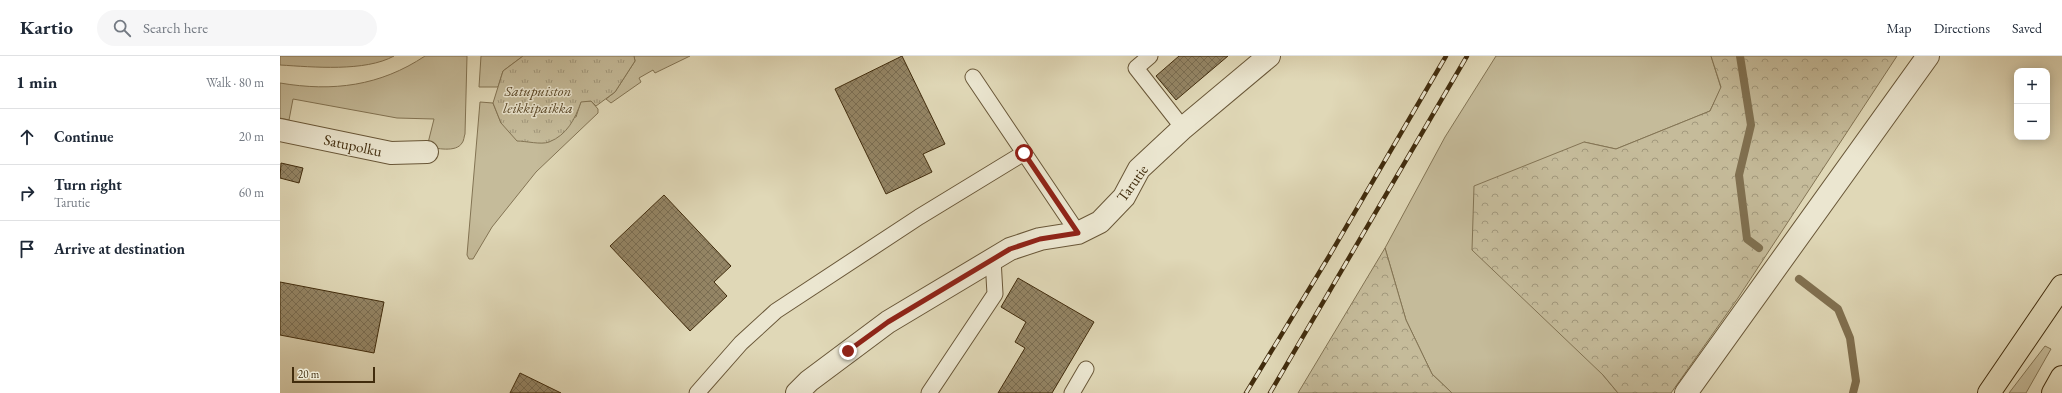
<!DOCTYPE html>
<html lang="en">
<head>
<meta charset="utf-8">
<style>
	body { margin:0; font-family:"EB Garamond",serif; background:#f6f6f7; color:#1f2937 }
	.controls { position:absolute; right:12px; top:12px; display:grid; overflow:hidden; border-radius:8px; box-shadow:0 2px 10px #0003 }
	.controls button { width:36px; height:36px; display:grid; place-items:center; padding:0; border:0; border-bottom:1px solid #e0e1e3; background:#fff; color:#1f2937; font:20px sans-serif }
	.scale { position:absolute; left:12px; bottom:10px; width:83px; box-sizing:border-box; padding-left:4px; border:2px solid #412c0d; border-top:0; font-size:11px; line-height:14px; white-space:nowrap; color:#412c0d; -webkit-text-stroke:3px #ebe6d0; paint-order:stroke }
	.stop { position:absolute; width:12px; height:12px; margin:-9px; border:3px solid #8f2418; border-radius:50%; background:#fff }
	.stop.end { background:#8f2418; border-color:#fff; box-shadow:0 1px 4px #0008 }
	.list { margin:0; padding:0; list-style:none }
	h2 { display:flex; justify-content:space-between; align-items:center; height:52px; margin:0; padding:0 16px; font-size:17px }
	h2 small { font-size:13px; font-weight:400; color:#747a83 }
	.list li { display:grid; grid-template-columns:26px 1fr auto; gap:12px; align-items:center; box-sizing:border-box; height:56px; padding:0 16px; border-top:1px solid #e0e1e3 }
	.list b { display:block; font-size:15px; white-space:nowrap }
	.list p { margin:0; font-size:13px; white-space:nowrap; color:#747a83 }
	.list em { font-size:13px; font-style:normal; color:#747a83 }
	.icon { flex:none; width:22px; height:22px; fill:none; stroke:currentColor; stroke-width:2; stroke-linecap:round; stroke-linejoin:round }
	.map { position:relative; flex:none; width:1782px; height:337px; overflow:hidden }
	header { display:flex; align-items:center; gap:24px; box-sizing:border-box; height:56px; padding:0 20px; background:#fff; border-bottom:1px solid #e0e1e3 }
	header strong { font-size:19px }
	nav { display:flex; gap:22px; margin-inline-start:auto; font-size:14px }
	.search { width:280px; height:36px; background:#f6f6f7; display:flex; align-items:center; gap:10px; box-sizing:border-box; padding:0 14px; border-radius:22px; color:#747a83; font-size:15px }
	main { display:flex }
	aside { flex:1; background:#fff }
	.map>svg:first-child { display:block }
	.grass { fill:#c5bb9a; stroke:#837454 }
	.forest { fill:url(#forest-crowns); stroke:#837454 }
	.park { fill:url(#park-tufts); stroke:#837454 }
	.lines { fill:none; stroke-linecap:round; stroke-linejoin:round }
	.stream { stroke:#807050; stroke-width:8 }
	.building { fill:url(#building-cross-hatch); stroke:#412c0d }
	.lane-casing { stroke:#695738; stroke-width:17 }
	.street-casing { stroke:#695738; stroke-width:24 }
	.highway-casing { stroke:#412c0d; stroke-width:24 }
	.lane { stroke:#ebe6d0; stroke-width:15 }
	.street { stroke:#ebe6d0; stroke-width:22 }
	.highway { stroke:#e0d8b7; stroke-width:22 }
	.rail-casing { stroke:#412c0d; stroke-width:4.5 }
	.rail { stroke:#ebe6d0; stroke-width:3; stroke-dasharray:9; stroke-linecap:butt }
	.route { stroke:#8f2418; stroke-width:5 }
	.labels { text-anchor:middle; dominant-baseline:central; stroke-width:3; stroke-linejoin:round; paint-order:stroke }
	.park-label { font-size:15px; font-style:italic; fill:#5b4929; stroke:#ebe6d0 }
	.street-label { font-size:15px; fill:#412c0d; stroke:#ebe6d0 }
</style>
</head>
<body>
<header>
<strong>Kartio</strong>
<div class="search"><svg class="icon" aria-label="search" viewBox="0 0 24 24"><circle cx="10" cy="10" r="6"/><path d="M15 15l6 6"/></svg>Search here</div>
<nav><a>Map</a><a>Directions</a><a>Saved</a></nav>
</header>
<main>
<aside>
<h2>1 min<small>Walk · 80 m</small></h2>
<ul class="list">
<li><svg class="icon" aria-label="ahead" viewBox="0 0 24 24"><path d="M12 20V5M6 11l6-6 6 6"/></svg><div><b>Continue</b></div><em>20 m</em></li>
<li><svg class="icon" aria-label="right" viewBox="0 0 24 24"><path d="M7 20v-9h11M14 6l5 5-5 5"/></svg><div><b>Turn right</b><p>Tarutie</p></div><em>60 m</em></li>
<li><svg class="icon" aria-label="arrive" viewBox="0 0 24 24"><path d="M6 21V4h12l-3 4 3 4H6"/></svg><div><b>Arrive at destination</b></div></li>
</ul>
</aside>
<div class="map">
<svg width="1782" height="337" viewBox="0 0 1782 337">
	<defs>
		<pattern id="forest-crowns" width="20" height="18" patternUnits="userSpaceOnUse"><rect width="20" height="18" fill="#c5bb9a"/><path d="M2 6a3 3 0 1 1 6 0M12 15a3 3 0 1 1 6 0" fill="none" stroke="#a2987c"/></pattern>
		<pattern id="park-tufts" width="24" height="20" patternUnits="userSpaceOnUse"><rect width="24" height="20" fill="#c5bb9a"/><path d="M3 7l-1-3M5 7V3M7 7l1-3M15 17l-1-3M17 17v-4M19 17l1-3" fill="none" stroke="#a2987c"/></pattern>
		<pattern id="building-cross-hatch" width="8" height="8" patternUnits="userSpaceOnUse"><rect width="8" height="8" fill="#948565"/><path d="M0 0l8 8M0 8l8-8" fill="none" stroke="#7a6d52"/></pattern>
	</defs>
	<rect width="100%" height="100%" fill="#e0d8b7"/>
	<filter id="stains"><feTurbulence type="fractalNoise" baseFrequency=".005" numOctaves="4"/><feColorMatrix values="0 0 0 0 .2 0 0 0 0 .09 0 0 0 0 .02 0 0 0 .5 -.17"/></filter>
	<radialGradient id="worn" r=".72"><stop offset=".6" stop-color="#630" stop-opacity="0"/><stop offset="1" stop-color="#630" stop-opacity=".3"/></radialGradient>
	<path class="grass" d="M0,0H114C85,16 33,11 0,9Z
		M145,0H187L185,78C184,80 184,85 182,87C176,97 156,92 147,91L154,63L117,62L13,43L9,64L0,62V27C53,36 100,30 145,0Z
		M201,0H243L223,15L218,31H199Z
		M354,0H410L375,17L373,14L359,22L361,26L331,47L326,43L335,36L355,5Z
		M1216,0H1431L1441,32L1430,55L1336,93L1304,86L1323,319L1338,337H1172L1152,318L1126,264L1105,192L1165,81Z
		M301,45H311L318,53V57L256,116L212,171L193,203H189L187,199L200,46L213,47L221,67L296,61Z
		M1765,290L1771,293L1746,337H1729Z"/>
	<path class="forest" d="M1431,0H1617L1458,242L1391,337H1338L1323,319L1192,194L1194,130L1304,86L1336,93L1430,55L1441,31Z
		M1105,192L1126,264L1152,318L1172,337H1018Z"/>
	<path class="park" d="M243,0H354L355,5L335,36L316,50L311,45L301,46C295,63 287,79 269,86C261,89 246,85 237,85L221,67L213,47L223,15Z"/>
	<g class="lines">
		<path class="stream" d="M1460,0L1471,69L1459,119L1467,183L1479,192
			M1519,223L1558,253L1570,282L1576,325L1573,337"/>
	</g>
	<path class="building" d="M622,0L665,88L643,98L652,116L606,138L555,33Z
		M899,0H948L896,44L876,20Z
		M1,107L23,112L19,127L0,122Z
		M384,139L451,210L434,226L447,240L410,275L330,190Z
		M738,222L814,266L772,337H718L745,292L735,286L746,266L721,251Z
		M0,226L104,246L94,297L0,279Z
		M240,317L281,337H230Z"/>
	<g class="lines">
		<defs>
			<path id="lane" d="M870,0L856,12L903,72
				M693,21L798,177
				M417,337L461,287L496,255L639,161L744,97
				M649,337L715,238L713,203
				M792,337L806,313"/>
			<path id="street" d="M0,74L111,97L147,96
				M517,337L529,325L608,266L730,193L760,183L798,177L820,166L844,141L859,113L903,72L989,0
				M1406,337L1648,0"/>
			<path id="highway" d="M1709,337L1782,230
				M1773,337L1782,321"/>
		</defs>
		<use href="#lane" class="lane-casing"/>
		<use href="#street" class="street-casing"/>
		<use href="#highway" class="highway-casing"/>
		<use href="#lane" class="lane"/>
		<use href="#street" class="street"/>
		<use href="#highway" class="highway"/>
		<defs>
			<path id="rail" d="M966,337L1048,202L1166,0
				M990,337L1187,0"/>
		</defs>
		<use href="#rail" class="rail-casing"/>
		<use href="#rail" class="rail"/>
	</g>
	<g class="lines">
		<path class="route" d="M568,295L608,266L730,193L760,183L798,177L744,97"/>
	</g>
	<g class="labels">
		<g class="park-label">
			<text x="258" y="34">Satupuiston<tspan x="258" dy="17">leikkipaikka</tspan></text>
		</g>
		<g class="street-label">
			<text transform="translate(73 89) rotate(12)">Satupolku</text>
			<text transform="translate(852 127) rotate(-54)">Tarutie</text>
		</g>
	</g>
	<rect width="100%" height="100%" filter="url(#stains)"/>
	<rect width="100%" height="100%" fill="url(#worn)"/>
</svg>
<div class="controls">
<button>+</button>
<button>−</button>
</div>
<div class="scale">20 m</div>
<div class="stop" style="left:744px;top:97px"></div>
<div class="stop end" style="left:568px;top:295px"></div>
</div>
</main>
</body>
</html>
